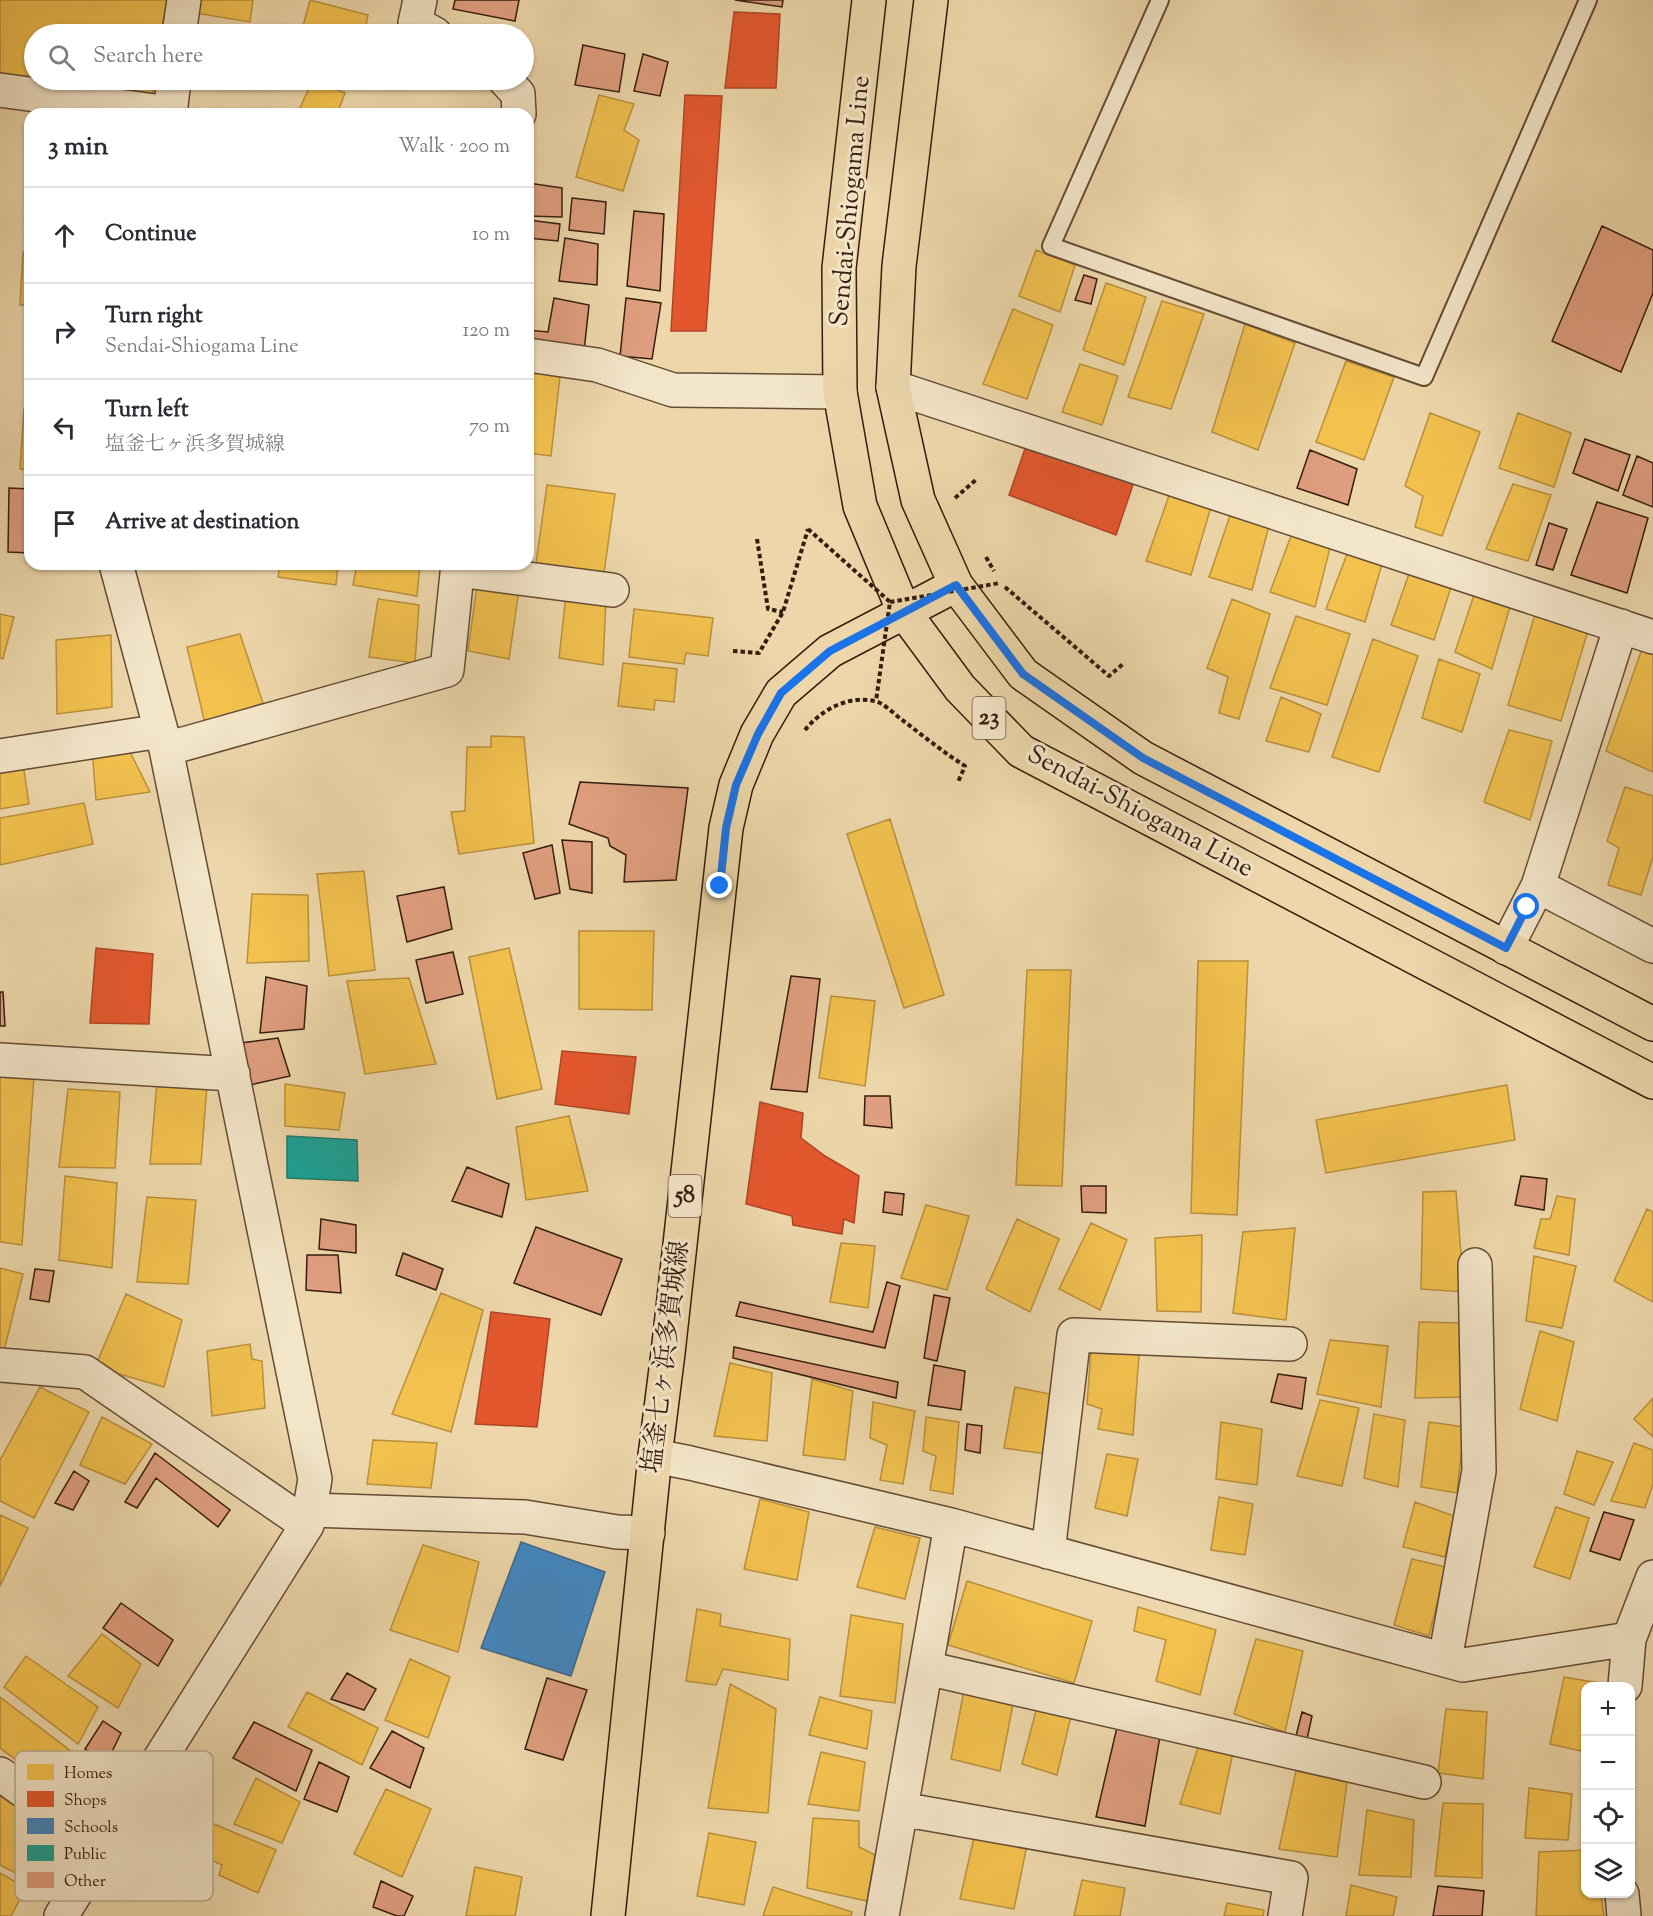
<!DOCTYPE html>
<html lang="en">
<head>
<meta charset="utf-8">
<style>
	body { margin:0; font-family:"Sorts Mill Goudy","Noto Serif JP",serif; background:#f2f2f3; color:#2b2b33 }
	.controls { position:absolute; right:18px; bottom:18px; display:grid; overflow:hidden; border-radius:12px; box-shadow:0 2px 4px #0004 }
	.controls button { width:54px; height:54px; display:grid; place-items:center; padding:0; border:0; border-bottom:2px solid #e1e1e2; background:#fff; color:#2b2b33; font:30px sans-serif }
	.stop { position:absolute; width:18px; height:18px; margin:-14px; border:4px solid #1a73e8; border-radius:50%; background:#fff }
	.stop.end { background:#1a73e8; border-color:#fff; box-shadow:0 2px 6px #0008 }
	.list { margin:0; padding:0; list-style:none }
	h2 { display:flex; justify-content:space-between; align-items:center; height:78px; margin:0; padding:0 24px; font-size:26px }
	h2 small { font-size:20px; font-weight:400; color:#7c7c81 }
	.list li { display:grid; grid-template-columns:39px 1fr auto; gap:18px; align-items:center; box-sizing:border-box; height:96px; padding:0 24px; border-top:2px solid #e1e1e2 }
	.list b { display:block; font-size:22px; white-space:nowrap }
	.list p { margin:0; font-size:20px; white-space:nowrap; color:#7c7c81 }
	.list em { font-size:20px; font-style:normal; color:#7c7c81 }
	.icon { flex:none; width:33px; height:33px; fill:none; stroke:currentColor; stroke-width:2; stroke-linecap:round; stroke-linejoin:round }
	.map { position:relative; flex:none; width:1653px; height:1916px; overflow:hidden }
	.search { position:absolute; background:#fff; box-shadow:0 2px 4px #0004; left:24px; top:24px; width:510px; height:66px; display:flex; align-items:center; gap:15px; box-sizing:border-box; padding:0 21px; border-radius:33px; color:#7c7c81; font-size:22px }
	.panel { position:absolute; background:#fff; box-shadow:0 2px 4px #0004; left:24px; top:108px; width:510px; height:462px; border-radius:18px }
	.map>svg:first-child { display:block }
	.homes { fill:#f2c14e; stroke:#ba903b; stroke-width:1.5 }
	.shops { fill:#e4572e; stroke:#b04524; stroke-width:1.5 }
	.schools { fill:#3f88c5; stroke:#3c688e; stroke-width:1.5 }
	.public { fill:#17a398; stroke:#207a6f; stroke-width:1.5 }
	.building { fill:#df9e7f; stroke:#361c0e; stroke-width:1.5 }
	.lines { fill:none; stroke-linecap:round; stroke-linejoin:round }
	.service-casing { stroke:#644b35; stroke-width:20 }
	.minor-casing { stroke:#644b35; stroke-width:36 }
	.primary-casing { stroke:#361c0e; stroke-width:36 }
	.path { stroke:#361c0e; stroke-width:4; stroke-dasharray:4.5 3; stroke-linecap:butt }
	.service { stroke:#f3e5c8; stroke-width:16 }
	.minor { stroke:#f3e5c8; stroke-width:33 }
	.primary { stroke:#edd7aa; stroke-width:33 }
	.path-bridge { stroke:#361c0e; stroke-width:4; stroke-dasharray:4.5 3; stroke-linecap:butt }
	.route { stroke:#1a73e8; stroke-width:8 }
	.labels { text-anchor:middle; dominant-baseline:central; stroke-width:6; stroke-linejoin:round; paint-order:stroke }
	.shield { fill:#f3e5c8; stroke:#6f5846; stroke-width:1.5 }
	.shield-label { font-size:24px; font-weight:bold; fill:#361c0e }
	.street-label { font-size:26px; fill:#361c0e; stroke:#f3e5c8 }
	.key { fill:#f3e5c8; stroke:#baa990; stroke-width:1.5 }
	.key-label { font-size:16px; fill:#361c0e }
</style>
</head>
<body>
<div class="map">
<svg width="1653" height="1916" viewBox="0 0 1653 1916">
	<rect width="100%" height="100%" fill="#edd7aa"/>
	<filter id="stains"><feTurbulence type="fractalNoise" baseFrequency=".00333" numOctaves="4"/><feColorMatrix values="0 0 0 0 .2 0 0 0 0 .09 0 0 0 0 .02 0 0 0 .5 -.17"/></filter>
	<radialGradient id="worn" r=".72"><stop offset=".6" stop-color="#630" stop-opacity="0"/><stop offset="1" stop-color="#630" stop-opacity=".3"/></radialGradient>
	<path class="homes" d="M0,0H167L161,34H34V80H155L151,102L0,80Z
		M197,0H253L250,22L195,13Z
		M310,0L368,15L364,34H301Z
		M313,80L345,93L337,114H297Z
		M599,95L634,104L624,130L639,140L623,191L576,177Z
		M1036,250L1075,265L1060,312L1019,296Z
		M23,252H30V305H20Z
		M1106,283L1146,297L1124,365L1083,350Z
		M1162,301L1204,314L1171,409L1128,397Z
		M1013,309L1053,325L1027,399L983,384Z
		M1245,324L1295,343L1258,450L1212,432Z
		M1346,361L1394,377L1364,460L1316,442Z
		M528,364L561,367L551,456L528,453Z
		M1080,364L1118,376L1102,425L1062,412Z
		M24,409L30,410V470L20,469Z
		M1430,413L1480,432L1442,536L1415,527L1423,496L1405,486Z
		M1518,413L1571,433L1554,487L1499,468Z
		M1513,484L1551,495L1528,561L1486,549Z
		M547,485L615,494L603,580L535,570Z
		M1172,487L1213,500L1191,575L1146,561Z
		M528,490L533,491L528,537Z
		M1232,510L1270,522L1252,590L1209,577Z
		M1294,528L1332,540L1315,607L1270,592Z
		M1349,549L1383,561L1365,622L1326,609Z
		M280,564H338L336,585L278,577Z
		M357,564H420L417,596L353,585Z
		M1410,571L1452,584L1434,640L1391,625Z
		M477,585L519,590L509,659L468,651Z
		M1476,589L1512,600L1492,669L1455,652Z
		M566,595L606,599L603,665L559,658Z
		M378,599L419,605L415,663L369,657Z
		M1232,599L1270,614L1239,719L1219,713L1228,677L1207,668Z
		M634,609L713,618L708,656L686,653L684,664L629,657Z
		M1536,611L1590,624L1561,721L1508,705Z
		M0,614L14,617L3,659L0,658Z
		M1296,616L1350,634L1327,705L1270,688Z
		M240,634L263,703L205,724L187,647Z
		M111,635L112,707L57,714L56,640Z
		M1373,639L1418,656L1379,772L1332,757Z
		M1643,646L1653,650V772L1606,751Z
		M1439,659L1480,674L1462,732L1422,718Z
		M623,663L677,669L674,702L655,700L654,710L618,706Z
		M1281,697L1321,714L1309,752L1266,741Z
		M1509,730L1552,741L1530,820L1484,802Z
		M491,736L524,737L534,843L459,854L451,812L465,811L467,747H491Z
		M127,746L150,792L96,800L92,748Z
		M23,764L29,804L0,809V766Z
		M1625,787L1653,796V857L1641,895L1608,885L1619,848L1607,841Z
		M84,803L93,844L0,865V818Z
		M890,819L944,995L904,1008L847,834Z
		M364,871L375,970L329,976L317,874Z
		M252,894L308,895L309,961L247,963Z
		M579,931H654L652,1010L579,1009Z
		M509,948L542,1089L497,1099L469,957Z
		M1198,961H1248L1237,1215L1191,1213Z
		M1027,970H1071L1062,1186L1016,1185Z
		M409,978L436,1064L365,1074L347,981Z
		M831,996L875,1001L865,1086L819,1078Z
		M0,1076L34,1077L22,1245L0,1242Z
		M157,1082L207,1085L201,1164H150Z
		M285,1084L345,1093L339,1130L285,1126Z
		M1507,1085L1515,1140L1326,1173L1316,1120Z
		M68,1089L120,1092L115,1168L59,1167Z
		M569,1116L588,1191L526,1200L516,1127Z
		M65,1176L117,1183L112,1268L59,1260Z
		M1456,1191L1464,1292L1421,1289L1423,1192Z
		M1557,1196L1575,1199L1569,1255L1534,1248L1541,1219H1550Z
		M147,1197L196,1200L188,1284L137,1282Z
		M926,1205L969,1216L947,1290L901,1278Z
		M1647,1209L1653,1212V1302L1614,1281Z
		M1017,1219L1059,1239L1030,1312L986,1289Z
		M1091,1223L1127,1240L1100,1310L1059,1289Z
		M1295,1228L1286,1320L1233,1313L1243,1232Z
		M1202,1235L1201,1312L1157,1311L1155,1238Z
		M841,1243L875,1246L868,1308L830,1302Z
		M1534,1256L1576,1266L1562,1328L1526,1321Z
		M0,1268L23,1274L4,1351L0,1350Z
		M441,1293L483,1310L451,1432L392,1414Z
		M126,1294L182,1320L164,1387L95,1367Z
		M1419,1322L1464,1323L1463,1397L1415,1398Z
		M1540,1331L1574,1342L1557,1421L1520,1409Z
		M1330,1340L1388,1346L1381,1407L1317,1394Z
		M250,1344L252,1359L262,1361L265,1408L212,1416L207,1351Z
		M1091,1350L1139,1355L1133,1435L1098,1429L1102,1409L1087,1404Z
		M730,1363L772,1373L767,1441L714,1436Z
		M812,1379L853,1391L845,1460L803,1455Z
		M40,1387L89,1412L34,1518L0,1501V1460Z
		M1015,1387L1055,1395L1046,1454L1004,1448Z
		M1653,1398V1437L1634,1419Z
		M1320,1400L1359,1408L1342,1486L1297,1476Z
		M873,1402L915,1411L903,1484L880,1480L887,1445L870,1438Z
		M1374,1414L1405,1420L1398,1487L1364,1478Z
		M102,1417L152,1444L125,1484L80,1465Z
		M926,1417L959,1422L953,1494L930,1490L936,1456L923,1451Z
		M1221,1422L1262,1429L1257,1485L1216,1479Z
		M1429,1422L1464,1427L1457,1493L1421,1487Z
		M373,1440L437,1443L431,1488L367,1484Z
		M1634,1443L1653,1450V1484L1645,1508L1611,1501Z
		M1577,1451L1613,1462L1594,1505L1564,1494Z
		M1107,1454L1138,1459L1127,1516L1095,1508Z
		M1219,1497L1253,1504L1245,1555L1211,1550Z
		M760,1499L809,1512L797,1580L744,1569Z
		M1415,1502L1454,1516L1445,1557L1403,1547Z
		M1556,1507L1589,1518L1570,1579L1534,1567Z
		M0,1515L28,1528L0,1586Z
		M875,1527L920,1538L905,1599L857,1587Z
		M423,1545L479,1562L458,1652L390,1630Z
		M1412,1559L1446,1567L1429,1636L1394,1625Z
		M967,1581L1092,1621L1074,1683L948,1645Z
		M1138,1607L1216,1630L1200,1695L1156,1681L1166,1640L1134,1631Z
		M697,1609L721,1614L720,1626L790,1639L788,1680L723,1669L716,1685L686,1681Z
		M851,1615L903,1624L895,1703L840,1696Z
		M102,1634L141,1664L118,1708L68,1676Z
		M1256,1639L1303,1651L1285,1732L1234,1714Z
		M26,1656L98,1707L78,1744L4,1687Z
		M410,1659L450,1677L428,1738L385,1720Z
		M1564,1677L1611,1685L1586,1686V1752L1550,1744Z
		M730,1684L776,1709L768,1813L708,1808Z
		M965,1685L1014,1699L1000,1771L951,1759Z
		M307,1692L378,1728L362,1765L288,1727Z
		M0,1697L80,1758L57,1790L0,1748Z
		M820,1697L872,1711L867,1749L809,1735Z
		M1038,1703L1072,1712L1057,1775L1022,1764Z
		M1446,1709L1487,1712L1483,1779L1438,1773Z
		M1200,1741L1234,1748L1220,1814L1180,1804Z
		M821,1752L865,1762L859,1811L808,1804Z
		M1296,1771L1347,1782L1337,1857L1279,1849Z
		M256,1778L300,1802L282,1843L234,1824Z
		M1529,1788L1572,1794L1568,1840L1525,1838Z
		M386,1789L431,1809L402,1877L354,1854Z
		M0,1794L52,1828L23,1877L0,1865Z
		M1443,1803L1483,1804L1482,1878L1435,1876Z
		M1367,1810L1414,1820L1411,1877L1359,1875Z
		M197,1817L276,1850L258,1893L219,1875L222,1865L186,1848Z
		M813,1818L859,1821V1847L875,1855L867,1901L807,1888Z
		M709,1833L756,1842L744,1905L697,1896Z
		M975,1833L1028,1840L1014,1909L960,1899Z
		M1586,1850V1894H1601L1604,1916H1536L1539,1852Z
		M475,1867L522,1877L515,1916H466Z
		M0,1873L26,1888L11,1916H0Z
		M1082,1880L1125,1888L1120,1916H1074Z
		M1351,1885L1397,1897L1393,1916H1346Z
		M773,1887L852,1912L851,1916H763Z
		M1227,1903L1264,1910L1263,1916H1224Z"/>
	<path class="shops" d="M734,12L780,14L776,88H725Z
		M685,95L722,96L706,331H671Z
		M1027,443L1135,479L1116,535L1009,495Z
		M96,948L153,954L149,1024L90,1023Z
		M562,1051L636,1057L629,1114L555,1104Z
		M760,1102L803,1113L801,1138L825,1156L859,1176L854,1223L844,1219L842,1234L793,1225L792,1216L746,1204Z
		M491,1312L550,1319L537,1427L475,1424Z"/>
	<path class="schools" d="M521,1542L605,1572L571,1676L481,1648Z"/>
	<path class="public" d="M287,1136L357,1140L358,1181L287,1178Z"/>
	<path class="building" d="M455,0H519L515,21L453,9Z
		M735,0H783L782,7Z
		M583,45L625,54L619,92L575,85Z
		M643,54L668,62L660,96L634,91Z
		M528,183L562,188V217L528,216Z
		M572,198L606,202L604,234L569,230Z
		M634,211L664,214L660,291L627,286Z
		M528,220L560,224L558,241L528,238Z
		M1602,226L1653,250V293L1621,372L1552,341Z
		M565,238L598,244L597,285L559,281Z
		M1084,275L1097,279L1091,304L1075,300Z
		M554,298L589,305L584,351L528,345V330L548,332Z
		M626,298L661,303L652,359L620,356Z
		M1585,439L1630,455L1618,491L1573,473Z
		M1310,450L1357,469L1348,505L1297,488Z
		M1637,456L1653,463V507L1623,495Z
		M9,488L30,489V553L8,552Z
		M1597,502L1648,518L1627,593L1571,575Z
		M1549,523L1567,529L1553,570L1536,565Z
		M580,782L688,788L676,880L624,882L626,855L610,846L608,838L569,824Z
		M562,840L592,842V893L570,889Z
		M552,845L560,893L535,899L523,853Z
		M444,887L452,929L407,942L397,896Z
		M453,952L463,994L426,1003L416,960Z
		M791,976L820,979L807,1092L771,1089Z
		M266,977L307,986L304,1029L260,1033Z
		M0,992H3L5,1026H0Z
		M278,1038L290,1076L250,1085L241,1043Z
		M865,1096H890L892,1128L864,1125Z
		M467,1167L509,1184L502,1217L452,1201Z
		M1521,1176L1547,1179L1544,1210L1515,1205Z
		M1081,1186H1106V1213L1082,1212Z
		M885,1192L904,1194L902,1215L883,1212Z
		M321,1219L356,1225V1253L319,1249Z
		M536,1227L622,1259L601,1315L514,1283Z
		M403,1253L443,1269L436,1290L396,1275Z
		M307,1255H338L341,1293L306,1290Z
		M35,1269L54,1271L49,1302L30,1299Z
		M887,1282L900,1286L885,1348L736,1316L740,1302L873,1332Z
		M934,1295L950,1298L937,1361L924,1358Z
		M734,1347L898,1382L896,1398L733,1358Z
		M934,1365L965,1371L961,1410L928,1405Z
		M1278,1374L1306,1378L1302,1409L1271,1402Z
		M967,1424L982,1426L980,1453L965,1450Z
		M155,1453L230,1510L218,1527L156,1478L137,1508L125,1502Z
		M74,1471L89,1481L73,1510L55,1503Z
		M1604,1512L1634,1520L1620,1560L1590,1551Z
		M121,1603L173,1640L158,1666L103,1628Z
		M347,1673L376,1689L364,1710L331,1699Z
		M547,1678L587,1690L563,1760L525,1749Z
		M1302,1712L1312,1716L1306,1744L1295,1740Z
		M103,1721L121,1733L106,1764L85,1749Z
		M254,1722L312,1750L296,1791L233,1758Z
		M1118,1723L1161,1730L1145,1826L1096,1817Z
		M392,1731L424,1748L410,1788L370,1768Z
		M319,1762L349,1777L337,1812L304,1799Z
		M381,1881L413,1896L404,1916H397L373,1907Z
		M1438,1886L1484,1891L1482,1916H1433Z"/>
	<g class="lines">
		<defs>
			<path id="service" d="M1160,0L1051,246L1424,377L1588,0"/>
			<path id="minor" d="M420,0L415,23L435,34
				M179,34L184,0
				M505,80L518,94L519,114
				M0,90L170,113
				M170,114L174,80
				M528,355L597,365L673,390L840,392
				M893,387L1653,637
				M458,570L612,590
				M166,749L447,670L458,564
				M0,756L161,731
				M1538,886L1653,946
				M1506,948L1538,886L1621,626
				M0,1060L233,1074
				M0,1365L85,1372L307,1525
				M655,1456L690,1463L951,1525L1463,1665L1629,1639
				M310,1510L525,1517L617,1532L648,1533
				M1048,1552L1074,1335L1290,1344
				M1445,1660L1479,1471L1475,1265
				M926,1668L1424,1782
				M1625,1686L1629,1639L1653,1577
				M0,1774L71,1825L106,1844
				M901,1809L1291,1878L1285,1916
				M1622,1894L1624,1916
				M61,1916L307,1525L315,1479L166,749L116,564
				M882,1916L951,1525"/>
			<path id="primary" d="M869,0L839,268L840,392L860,506L904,612L960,688L1021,751L1653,1082
				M931,0L899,266L893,387L918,500L956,585L1023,674L1143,758L1653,1024
				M608,1916L655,1456L668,1353L726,828L736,785L757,734L781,693L830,651L956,585"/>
		</defs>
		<use href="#service" class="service-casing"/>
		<use href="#minor" class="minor-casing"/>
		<use href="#primary" class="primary-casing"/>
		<path class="path" d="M955,498L977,479
			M757,539L768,609L783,612
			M986,557L994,571
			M1005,587L1109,676L1123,664
			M733,651L759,653L783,612L808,529
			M805,730C821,710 848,695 874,701C883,702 894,714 901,719C922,735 943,752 965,766L958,782"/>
		<use href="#service" class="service"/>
		<use href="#minor" class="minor"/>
		<use href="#primary" class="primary"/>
		<path class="path-bridge" d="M808,529L890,602L876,701
			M890,602L1000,583"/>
	</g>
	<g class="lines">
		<path class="route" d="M720,886L726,828L736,785L758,734L781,693L830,651L956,585L1023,674L1143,758L1506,948L1527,907"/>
	</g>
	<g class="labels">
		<g class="shield">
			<rect x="972.5" y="697" width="33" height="42" rx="4.5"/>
			<rect x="668.5" y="1175" width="33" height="42" rx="4.5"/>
		</g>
		<g class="shield-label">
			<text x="989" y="718">23</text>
			<text x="685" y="1196">58</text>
		</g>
		<g class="street-label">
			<text transform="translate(851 201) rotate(-85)">Sendai-Shiogama Line</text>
			<text transform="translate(1140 812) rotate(28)">Sendai-Shiogama Line</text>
			<text transform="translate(667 1357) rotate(-83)">塩釜七ヶ浜多賀城線</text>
		</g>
	</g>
	<rect x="15" y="1751" width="198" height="150" rx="9" class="key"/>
	<rect x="27" y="1764" width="27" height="16" fill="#f2c14e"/>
	<rect x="27" y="1791" width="27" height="16" fill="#e4572e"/>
	<rect x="27" y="1818" width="27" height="16" fill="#3f88c5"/>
	<rect x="27" y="1845" width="27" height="16" fill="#17a398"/>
	<rect x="27" y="1872" width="27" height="16" fill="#df9e7f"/>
	<g class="key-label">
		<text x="64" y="1778">Homes</text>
		<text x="64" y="1805">Shops</text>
		<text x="64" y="1832">Schools</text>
		<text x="64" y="1859">Public</text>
		<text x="64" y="1886">Other</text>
	</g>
	<rect width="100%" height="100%" filter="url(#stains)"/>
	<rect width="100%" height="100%" fill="url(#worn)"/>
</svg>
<div class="controls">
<button>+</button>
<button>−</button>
<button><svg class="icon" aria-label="locate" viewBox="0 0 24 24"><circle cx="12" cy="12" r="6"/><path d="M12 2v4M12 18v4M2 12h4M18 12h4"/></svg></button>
<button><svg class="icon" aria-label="layers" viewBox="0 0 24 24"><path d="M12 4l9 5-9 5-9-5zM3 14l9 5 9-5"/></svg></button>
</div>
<div class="stop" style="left:1527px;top:907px"></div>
<div class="stop end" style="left:720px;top:886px"></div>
<div class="search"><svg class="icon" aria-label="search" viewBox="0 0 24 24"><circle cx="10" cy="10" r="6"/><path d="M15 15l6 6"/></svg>Search here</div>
<section class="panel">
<h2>3 min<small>Walk · 200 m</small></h2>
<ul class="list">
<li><svg class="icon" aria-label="ahead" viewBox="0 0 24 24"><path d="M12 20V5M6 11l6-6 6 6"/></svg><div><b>Continue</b></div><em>10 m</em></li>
<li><svg class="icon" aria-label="right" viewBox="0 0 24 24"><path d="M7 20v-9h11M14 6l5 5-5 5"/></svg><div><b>Turn right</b><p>Sendai-Shiogama Line</p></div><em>120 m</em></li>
<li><svg class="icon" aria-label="left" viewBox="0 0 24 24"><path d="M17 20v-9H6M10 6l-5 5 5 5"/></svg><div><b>Turn left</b><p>塩釜七ヶ浜多賀城線</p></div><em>70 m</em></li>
<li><svg class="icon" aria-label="arrive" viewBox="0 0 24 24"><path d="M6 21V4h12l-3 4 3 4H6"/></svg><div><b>Arrive at destination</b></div></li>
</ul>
</section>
</div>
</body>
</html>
